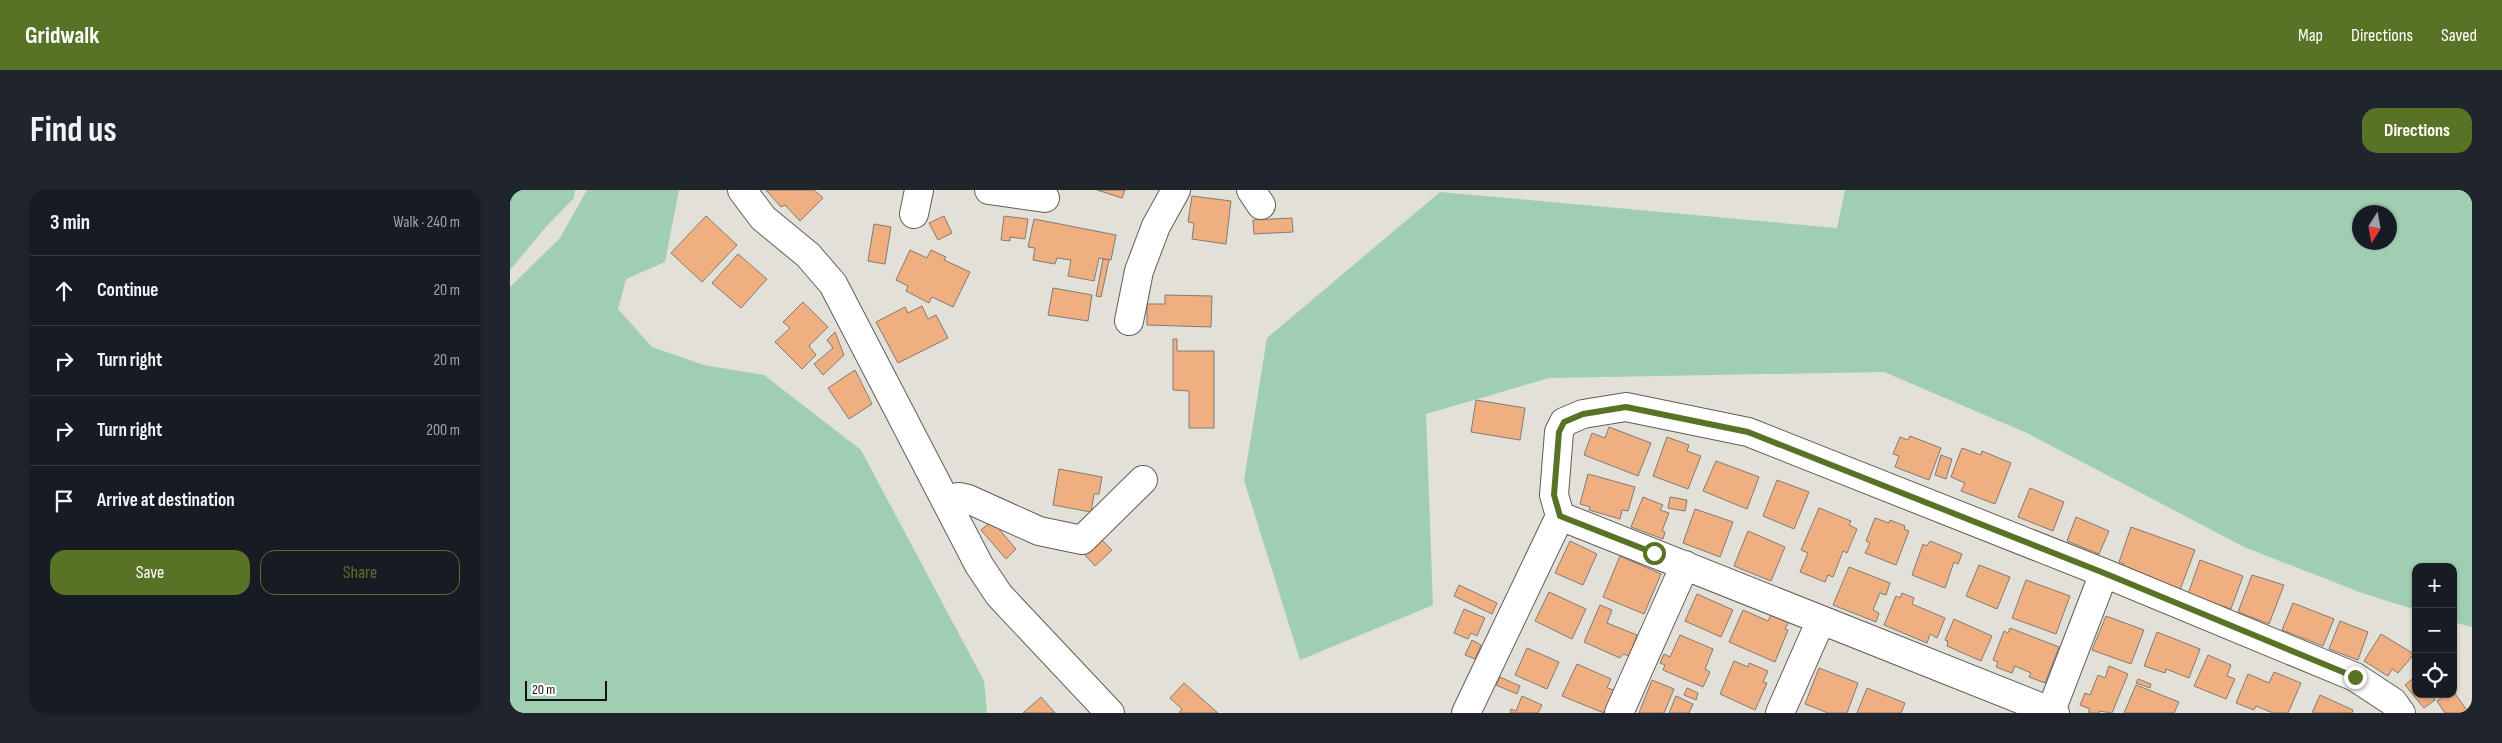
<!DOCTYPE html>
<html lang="en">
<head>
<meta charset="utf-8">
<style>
	body { margin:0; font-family:"Sofia Sans Condensed",sans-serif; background:#20242c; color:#f1f3f6 }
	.controls { position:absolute; right:15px; bottom:15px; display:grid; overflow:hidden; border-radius:10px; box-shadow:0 1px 4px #0004 }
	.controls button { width:45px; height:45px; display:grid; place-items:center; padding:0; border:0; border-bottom:1px solid #363941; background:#171b24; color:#f1f3f6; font:25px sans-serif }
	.compass { position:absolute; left:1842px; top:15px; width:45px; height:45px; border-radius:50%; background:#171b24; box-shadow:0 1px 4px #0004; rotate:191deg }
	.scale { position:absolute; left:15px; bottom:12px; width:82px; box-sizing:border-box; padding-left:5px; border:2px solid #141310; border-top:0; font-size:14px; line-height:18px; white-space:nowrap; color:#141310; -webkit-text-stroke:4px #fff; paint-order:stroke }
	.stop { position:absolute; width:15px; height:15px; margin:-11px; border:4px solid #597326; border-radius:50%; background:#fff }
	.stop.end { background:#597326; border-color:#fff; box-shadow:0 1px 5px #0008 }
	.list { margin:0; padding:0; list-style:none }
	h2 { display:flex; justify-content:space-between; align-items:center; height:65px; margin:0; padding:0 20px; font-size:21px }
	h2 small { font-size:16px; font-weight:400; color:#9ea1a6 }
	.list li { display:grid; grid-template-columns:32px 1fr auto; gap:15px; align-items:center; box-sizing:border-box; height:70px; padding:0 20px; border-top:1px solid #363941 }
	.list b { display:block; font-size:19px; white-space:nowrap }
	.list em { font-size:16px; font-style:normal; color:#9ea1a6 }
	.actions { display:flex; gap:10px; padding:15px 20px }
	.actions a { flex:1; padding:11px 0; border:1px solid #597326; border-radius:15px; text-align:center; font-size:18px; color:#597326 }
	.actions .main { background:#597326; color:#fff }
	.icon { flex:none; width:28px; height:28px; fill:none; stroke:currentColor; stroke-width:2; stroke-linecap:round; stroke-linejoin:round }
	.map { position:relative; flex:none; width:1962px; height:523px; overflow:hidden; border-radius:15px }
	header { display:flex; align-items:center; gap:30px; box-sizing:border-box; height:70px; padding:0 25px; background:#597326; color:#fff }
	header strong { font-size:24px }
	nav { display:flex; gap:28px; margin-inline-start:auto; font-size:18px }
	.intro { display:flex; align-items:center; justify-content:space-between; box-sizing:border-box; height:120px; padding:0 30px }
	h1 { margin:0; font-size:35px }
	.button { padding:12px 22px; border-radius:15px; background:#597326; color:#fff; font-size:18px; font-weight:700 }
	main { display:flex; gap:30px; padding:0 30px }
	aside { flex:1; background:#171b24; border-radius:15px; box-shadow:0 1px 4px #0004 }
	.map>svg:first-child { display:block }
	.green { fill:#a0ceb3; fill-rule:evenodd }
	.building { fill:#f0af80; stroke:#827b76 }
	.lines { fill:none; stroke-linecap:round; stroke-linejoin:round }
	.minor-casing { stroke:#605e57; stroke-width:30 }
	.minor { stroke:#fff; stroke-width:28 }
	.route { stroke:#597326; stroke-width:6 }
</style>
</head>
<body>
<header>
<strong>Gridwalk</strong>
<nav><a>Map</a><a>Directions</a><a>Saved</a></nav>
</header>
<div class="intro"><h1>Find us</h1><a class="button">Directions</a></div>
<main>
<aside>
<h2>3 min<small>Walk · 240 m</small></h2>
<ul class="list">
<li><svg class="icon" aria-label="ahead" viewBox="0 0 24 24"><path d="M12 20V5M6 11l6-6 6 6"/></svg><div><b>Continue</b></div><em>20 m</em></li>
<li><svg class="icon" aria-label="right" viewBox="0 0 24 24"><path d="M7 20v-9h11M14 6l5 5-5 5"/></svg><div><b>Turn right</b></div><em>20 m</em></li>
<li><svg class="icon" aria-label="right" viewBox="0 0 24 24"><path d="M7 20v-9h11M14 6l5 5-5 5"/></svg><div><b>Turn right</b></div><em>200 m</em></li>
<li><svg class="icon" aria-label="arrive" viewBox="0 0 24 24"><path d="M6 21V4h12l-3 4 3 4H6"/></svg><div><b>Arrive at destination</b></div></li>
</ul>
<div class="actions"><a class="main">Save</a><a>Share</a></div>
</aside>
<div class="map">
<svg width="1962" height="523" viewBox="0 0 1962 523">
	<rect width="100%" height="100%" fill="#e2e0d7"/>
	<path class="green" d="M0,0H65L64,8L35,38L0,80Z
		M77,0H169L155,72L116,89L108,119L142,157L194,175L254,185L351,260L474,491L477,523H0V97L50,48Z
		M1335,0H1962V437L1943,432V377H1906V420L1852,403L1734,357L1517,243L1374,182L1039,188L916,224L923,415L790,470L734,290L757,148L930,2L1327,38ZM1880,22V52H1850V22Z"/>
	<path class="building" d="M256,0H304L313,8L290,31L275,15L271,17Z
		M587,0H615L612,8Z
		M682,6L721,11L716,54L682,49L684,33L678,32Z
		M196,26L227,55L192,92L161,63Z
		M434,26L442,43L428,50L419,33Z
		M494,26L518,29L515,49L500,47V51L491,50Z
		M782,28L783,42L744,44L743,30Z
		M524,29L606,45L601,70L589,68L584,91L558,86L561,70L547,68L545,74L523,70L525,58L518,57Z
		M364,34L381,37L375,74L358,71Z
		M400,60L417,68L421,60L436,67L434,70L460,82L443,117L422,107L419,113L396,101L398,96L386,90Z
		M228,64L257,89L231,118L202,93Z
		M593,69L599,70L591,107L586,106Z
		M543,98L582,105L578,131L538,125Z
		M655,105L702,106L701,137L637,135V114H655Z
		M293,112L318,137L299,156L306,165L292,179L265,152L280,138L273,132Z
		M412,116L418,129L426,125L438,148L388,173L366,132L395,117L398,123Z
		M325,142L334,165L313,185L304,174L323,158L317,150Z
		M663,149H667V161H704V238H679V201L663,200Z
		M345,180L362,214L339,229L318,198Z
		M966,210L1015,218L1010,250L961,242Z
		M1099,237L1141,253L1128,286L1074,265L1082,243L1095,248Z
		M1400,246L1431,258L1419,290L1385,277L1389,266L1383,264L1390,247L1398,250Z
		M1157,247L1179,255L1177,261L1191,266L1178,299L1143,286Z
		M1452,258L1471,265L1472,261L1501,273L1485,314L1451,301L1455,293L1441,287Z
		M1431,265L1442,269L1436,289L1425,285Z
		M1206,271L1249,287L1237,319L1193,301Z
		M549,279L592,287L589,304H584L581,322L543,315Z
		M1078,284L1125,297L1118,321L1112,320L1110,329L1079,320L1080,317L1070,314Z
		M1267,290L1299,302L1284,339L1253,326Z
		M1520,298L1554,312L1543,341L1508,327Z
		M1133,307L1153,315L1150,320L1159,323L1152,341L1155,342L1153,349L1121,337Z
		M1160,307L1177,310L1175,321L1158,318Z
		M1309,318L1341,331L1339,335L1347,339L1337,363L1333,361L1323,387L1318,385L1315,392L1290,382L1298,363L1291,360Z
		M1185,319L1223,332L1210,367L1173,353Z
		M1566,327L1599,341L1589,364L1557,351Z
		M1365,328L1379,333L1380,330L1395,336L1394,339L1399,341L1386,375L1355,363L1360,353L1356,351Z
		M482,331L506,359L496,369L471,340Z
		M1621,337L1685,360L1670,400L1612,379L1614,374L1609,372Z
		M1238,341L1275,357L1261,391L1224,376Z
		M591,349L602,360L585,376L575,365Z
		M1060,351L1087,364L1073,395L1045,383Z
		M1420,351L1452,364L1448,374L1444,372L1435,398L1402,385L1413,354L1417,356Z
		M1110,366L1151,384L1134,424L1093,407Z
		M1690,370L1733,386L1721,419L1678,404Z
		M1469,375L1500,387L1487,419L1456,406Z
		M1339,377L1380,393L1376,405L1370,403L1363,420L1369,423L1366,432L1323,415Z
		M1742,385L1774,395L1759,434L1728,422Z
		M1516,390L1560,406L1546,444L1502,428Z
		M949,395L987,413L982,424L944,406Z
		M1039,402L1076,419L1062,449L1025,431Z
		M1392,403L1404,408L1402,414L1435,428L1427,448L1420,444L1417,453L1374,435L1386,406L1390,408Z
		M1187,404L1223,420L1211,447L1175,431Z
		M1783,413L1824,429L1813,456L1772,440Z
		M1090,415L1102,420L1097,433L1127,445L1119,466L1113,464L1110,468L1074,452Z
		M954,419L975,428L967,446L961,443L958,449L944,443Z
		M1233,420L1258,431L1262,423L1279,431L1275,439L1278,440L1265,472L1219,452Z
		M1596,426L1634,440L1621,474L1582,460Z
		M1444,429L1482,446L1471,471L1437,456L1438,451L1435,450Z
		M1830,431L1858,442L1848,470L1819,459Z
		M1500,438L1549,457L1535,493L1519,487L1521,483L1505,476L1502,483L1486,477L1488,472L1483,470L1494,441L1498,443Z
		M1647,442L1690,459L1679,488L1656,479L1655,483L1634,476Z
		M1871,444L1904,464L1888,483L1882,479L1878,486L1854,471Z
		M1170,445L1203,459L1195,479L1200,482L1193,497L1153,480L1155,475L1150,473L1154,464L1160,467Z
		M962,450L971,455L965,469L955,465Z
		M1017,458L1049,472L1037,499L1005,485Z
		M1698,465L1721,475L1717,486L1725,489L1716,509L1684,496Z
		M1224,471L1238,477L1239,473L1258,481L1253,492L1257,493L1245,520L1210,504Z
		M1067,474L1101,489L1097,498L1104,500L1094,523L1052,506Z
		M1599,476L1618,484L1602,523L1589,521V523H1578L1580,519L1570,515L1575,503L1580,505L1588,485L1595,488Z
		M1309,478L1348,493L1337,523H1318L1295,514Z
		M1764,482L1791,493L1778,523H1763L1746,516L1744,520L1726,513L1738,484L1759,493Z
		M1906,486V504H1922L1925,510L1914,518L1895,495Z
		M990,487L1010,496L1007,504L986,495Z
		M1628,489L1641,494L1640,498L1626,493Z
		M1142,490L1164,499L1154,523H1129Z
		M674,493L708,523H669L672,519L660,508Z
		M1626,495L1669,512L1664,523H1614Z
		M1177,498L1188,503L1186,510L1174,505Z
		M1357,498L1395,513L1391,523H1347Z
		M1943,501L1959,523H1935L1927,511L1937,504H1943Z
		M1810,505L1843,520L1842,523H1802Z
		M1012,506L1032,515L1028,523H1000L1001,519L1006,521Z
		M1166,506L1183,514L1179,523H1159Z
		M531,507L545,523H513Z"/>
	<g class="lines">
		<defs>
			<path id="minor" d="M232,0L253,28L298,65L323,94L469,375L489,405L600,523
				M479,0L535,8
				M741,0L751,15
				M404,24L409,0
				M619,131L629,81L646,36L666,0
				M435,310L449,307L458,309L529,341L572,350L633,290
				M1050,326L1545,523
				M1541,521L1594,383
				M956,523L1050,326L1044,305L1049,242L1054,232L1073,224L1116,217L1238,242L1594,383L1845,487L1883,512L1891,523
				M1109,523L1175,375
				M1270,523L1311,430"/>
		</defs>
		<use href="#minor" class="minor-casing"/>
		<use href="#minor" class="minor"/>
	</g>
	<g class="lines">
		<path class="route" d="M1144,363L1050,326L1044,305L1049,242L1054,232L1073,224L1116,217L1238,242L1594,383L1845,487"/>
	</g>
</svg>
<div class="controls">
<button>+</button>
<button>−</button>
<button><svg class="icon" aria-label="locate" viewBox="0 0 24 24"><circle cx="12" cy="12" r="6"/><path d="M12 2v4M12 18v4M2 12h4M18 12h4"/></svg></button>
</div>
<svg class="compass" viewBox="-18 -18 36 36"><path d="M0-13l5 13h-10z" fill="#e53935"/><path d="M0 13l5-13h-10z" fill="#9ea1a6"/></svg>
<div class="scale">20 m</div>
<div class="stop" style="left:1144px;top:363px"></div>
<div class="stop end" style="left:1845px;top:487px"></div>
</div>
</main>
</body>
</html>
